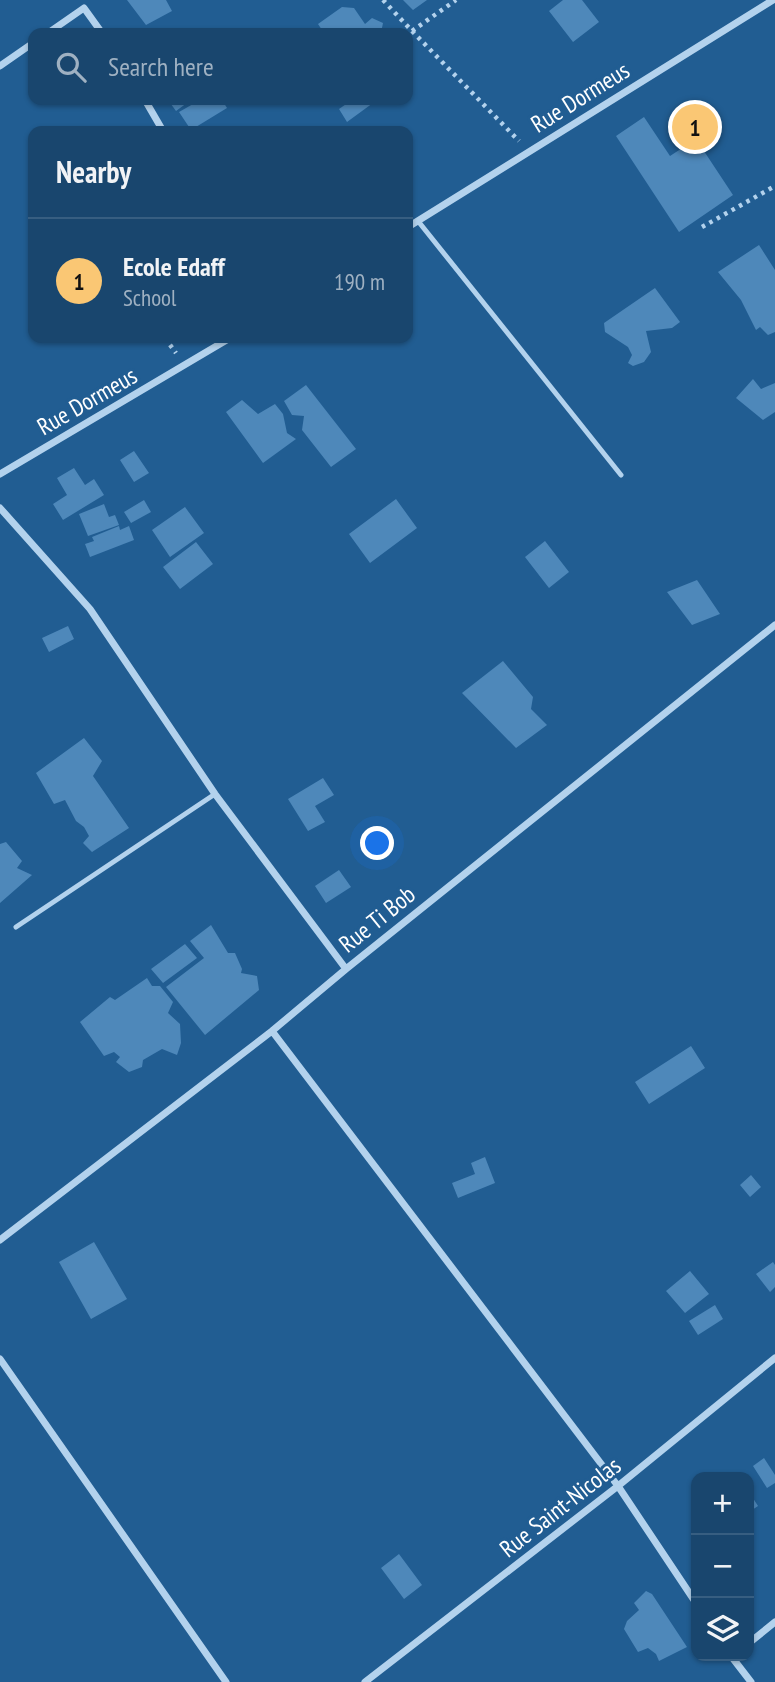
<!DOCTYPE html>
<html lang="en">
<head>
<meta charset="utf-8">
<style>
	body { margin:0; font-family:"PT Sans Narrow",sans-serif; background:#224d73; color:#f1f3f6 }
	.controls { position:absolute; right:21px; bottom:21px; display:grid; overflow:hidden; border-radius:14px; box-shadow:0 2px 5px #0004 }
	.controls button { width:63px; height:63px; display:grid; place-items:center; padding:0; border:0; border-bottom:2px solid #375e81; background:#19466e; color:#f1f3f6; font:35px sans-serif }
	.you { position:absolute; left:378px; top:844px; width:24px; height:24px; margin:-18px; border:5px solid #fff; border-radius:50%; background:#1a73e8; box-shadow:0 0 0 10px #1a73e833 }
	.badge { display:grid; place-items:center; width:46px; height:46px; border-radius:50%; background:#fac774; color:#111; font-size:23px; font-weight:700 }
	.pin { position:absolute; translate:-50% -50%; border:4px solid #fff; box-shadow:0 2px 7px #0006 }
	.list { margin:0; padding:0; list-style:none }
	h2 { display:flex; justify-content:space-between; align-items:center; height:91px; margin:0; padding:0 28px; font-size:30px }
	h2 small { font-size:23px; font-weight:400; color:#9fb1c2 }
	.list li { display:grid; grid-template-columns:46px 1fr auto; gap:21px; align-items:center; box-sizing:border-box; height:126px; padding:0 28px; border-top:2px solid #375e81 }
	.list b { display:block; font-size:26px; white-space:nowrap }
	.list p { margin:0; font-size:23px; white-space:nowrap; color:#9fb1c2 }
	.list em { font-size:23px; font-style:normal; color:#9fb1c2 }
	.icon { flex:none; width:38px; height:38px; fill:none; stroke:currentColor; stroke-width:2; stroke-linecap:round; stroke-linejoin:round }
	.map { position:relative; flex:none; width:775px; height:1682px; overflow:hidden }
	.search { position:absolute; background:#19466e; box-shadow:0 2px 5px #0004; left:28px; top:28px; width:385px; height:77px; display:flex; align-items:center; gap:18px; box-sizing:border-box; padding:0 24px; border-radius:14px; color:#9fb1c2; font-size:26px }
	.panel { position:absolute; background:#19466e; box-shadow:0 2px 5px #0004; left:28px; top:126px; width:385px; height:217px; border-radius:14px }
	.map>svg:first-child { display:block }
	.building { fill:#4e88ba }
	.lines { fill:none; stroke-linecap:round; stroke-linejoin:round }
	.path { stroke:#b3d2ed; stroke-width:4.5; stroke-dasharray:3.5 5; stroke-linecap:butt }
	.service { stroke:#b3d2ed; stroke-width:5 }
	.minor { stroke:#b3d2ed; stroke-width:7 }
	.labels { text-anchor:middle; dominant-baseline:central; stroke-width:6; stroke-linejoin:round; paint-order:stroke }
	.street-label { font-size:24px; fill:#fff; stroke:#215d92 }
</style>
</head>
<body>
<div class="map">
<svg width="775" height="1682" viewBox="0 0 775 1682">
	<rect width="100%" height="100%" fill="#215d92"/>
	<path class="building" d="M127,0H166L172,11L146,25Z
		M403,0H427L413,10Z
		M563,0H582L599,22L573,42L549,11Z
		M342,7L354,8L365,24L372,18L383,23L381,33H324L318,24Z
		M168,100H191L176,111Z
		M200,100H222L227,108L191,130L179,112Z
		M352,100H370L373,103L347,122L339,109Z
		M644,117L670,156L696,139L733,195L679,232L616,136Z
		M759,245L775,270V332L768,335L760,327L756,330L741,300L718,272Z
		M655,288L680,322L672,328L646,331L651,352L644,362L633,366L628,363L632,355L628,347L605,332L604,323Z
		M753,379L761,389L775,383V412L763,420L736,398Z
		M306,385L356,449L331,467L302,430L304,416L292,415L284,401Z
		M242,400L258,414L275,404L283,414L287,433L296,439L263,463L226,412Z
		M134,451L149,473L134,482L120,460Z
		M74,468L85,485L94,479L104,495L63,520L53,504L67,495L57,478Z
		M396,499L417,528L370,563L349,534Z
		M144,500L151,512L131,523L124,512Z
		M104,504L109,517L115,515L119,525L88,536L79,514Z
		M185,507L204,533L170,557L152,530Z
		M119,526L120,530L129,526L134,540L90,557L85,544L94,541L92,537Z
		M545,541L569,572L549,588L525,557Z
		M196,542L213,564L180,589L163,567Z
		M697,580L720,614L692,625L667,592Z
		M68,626L74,639L49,652L42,638Z
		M503,661L533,697L531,709L547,725L516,748L462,693Z
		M84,738L102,761L93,776L129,828L92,852L83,843L89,836L84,827L76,821L65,800L54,804L36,773Z
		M323,778L334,795L315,806L325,822L308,831L288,799Z
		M6,842L22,861L17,868L32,875L0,903V844Z
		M339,870L351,887L326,903L315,886Z
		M211,925L228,953H235L242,969L241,973L257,976L259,990L205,1035L166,987L204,958L190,941Z
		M185,944L197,958L163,983L151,969Z
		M147,978L152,986H160L173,1002L168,1013L180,1024L181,1043L177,1055L162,1049L143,1060L142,1067L129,1072L116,1062L120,1057L114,1052L104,1056L80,1022L110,997L115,1000Z
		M691,1046L705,1068L649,1104L635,1082Z
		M485,1157L495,1183L458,1198L452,1183L475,1174L471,1163Z
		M751,1175L761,1187L750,1197L740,1185Z
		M94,1242L127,1299L91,1319L59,1262Z
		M773,1262L775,1265V1287L770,1292L756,1274Z
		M690,1271L709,1294L685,1313L666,1291Z
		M715,1305L723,1319L698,1335L689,1321Z
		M764,1458L775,1475V1483L767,1488L753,1466Z
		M749,1492L758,1506L749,1512Z
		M399,1554L422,1585L404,1599L381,1568Z
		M646,1591L652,1594L687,1647L659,1661L656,1654L648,1648L638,1652L624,1629L627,1621L639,1610L634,1603Z"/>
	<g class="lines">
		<path class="path" d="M383,0L412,31L456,0
			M412,31L519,141
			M702,227L775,186
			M165,338L176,353"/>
		<path class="service" d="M418,221L621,475
			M16,927L215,794"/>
		<path class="minor" d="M48,33L84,8L102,33
			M0,66L33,43
			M145,100L163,131
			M408,227L773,0
			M0,474L230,338
			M0,508L90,609L215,794L346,969
			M272,1031L618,1486L696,1603
			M0,1240L272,1031L346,969L775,625
			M0,1359L226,1682
			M749,1643L775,1622
			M731,1656L751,1682
			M365,1682L618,1486L775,1358"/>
	</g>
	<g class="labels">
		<g class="street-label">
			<text transform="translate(580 97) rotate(-32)">Rue Dormeus</text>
			<text transform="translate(87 401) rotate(-30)">Rue Dormeus</text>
			<text transform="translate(377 919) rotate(-39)">Rue Ti Bob</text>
			<text transform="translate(560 1507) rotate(-38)">Rue Saint-Nicolas</text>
		</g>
	</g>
</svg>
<div class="controls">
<button>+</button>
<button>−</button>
<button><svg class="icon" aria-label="layers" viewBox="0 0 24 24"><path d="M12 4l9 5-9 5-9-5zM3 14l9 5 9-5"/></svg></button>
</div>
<div class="you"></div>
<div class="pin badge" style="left:695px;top:127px">1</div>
<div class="search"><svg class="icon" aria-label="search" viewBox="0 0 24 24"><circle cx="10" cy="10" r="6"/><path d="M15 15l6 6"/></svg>Search here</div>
<section class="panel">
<h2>Nearby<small></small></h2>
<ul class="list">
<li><span class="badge">1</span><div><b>Ecole Edaff</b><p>School</p></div><em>190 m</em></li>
</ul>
</section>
</div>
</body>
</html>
